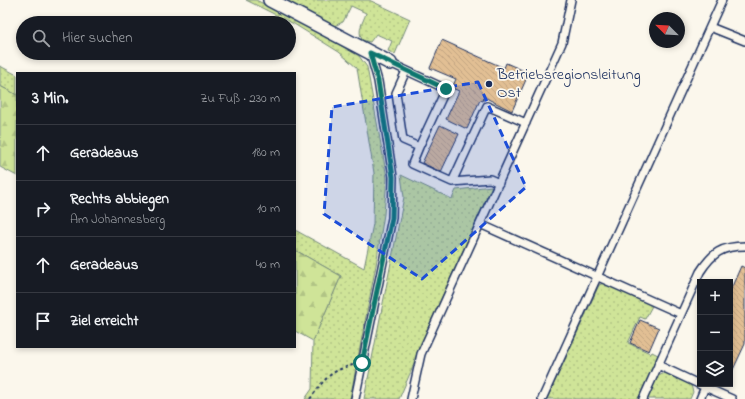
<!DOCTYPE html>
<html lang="de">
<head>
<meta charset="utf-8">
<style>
	body { margin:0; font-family:"Indie Flower",sans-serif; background:#20242c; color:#f1f3f6 }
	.controls { position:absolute; right:12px; bottom:12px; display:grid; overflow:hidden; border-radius:0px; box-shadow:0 2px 6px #0003 }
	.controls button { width:36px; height:36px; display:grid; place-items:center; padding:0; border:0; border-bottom:1px solid #363941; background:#171b24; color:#f1f3f6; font:20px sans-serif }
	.compass { position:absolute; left:649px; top:12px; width:36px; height:36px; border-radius:50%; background:#171b24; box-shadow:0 2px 6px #0003; rotate:294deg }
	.stop { position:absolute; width:12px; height:12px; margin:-9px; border:3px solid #0f766e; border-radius:50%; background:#fff }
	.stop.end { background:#0f766e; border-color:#fff; box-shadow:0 1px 4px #0008 }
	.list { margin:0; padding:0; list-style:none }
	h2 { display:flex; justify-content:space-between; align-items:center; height:52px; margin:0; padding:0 16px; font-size:17px }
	h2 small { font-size:13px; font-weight:400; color:#9ea1a6 }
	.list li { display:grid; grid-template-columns:26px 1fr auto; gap:12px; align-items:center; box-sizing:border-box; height:56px; padding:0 16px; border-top:1px solid #363941 }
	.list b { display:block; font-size:15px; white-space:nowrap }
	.list p { margin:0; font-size:13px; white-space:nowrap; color:#9ea1a6 }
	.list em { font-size:13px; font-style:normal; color:#9ea1a6 }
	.icon { flex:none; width:22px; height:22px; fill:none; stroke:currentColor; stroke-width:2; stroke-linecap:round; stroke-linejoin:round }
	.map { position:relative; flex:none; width:745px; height:399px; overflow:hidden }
	.search { position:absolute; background:#171b24; box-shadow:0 2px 6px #0003; left:16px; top:16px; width:280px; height:44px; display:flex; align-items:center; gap:10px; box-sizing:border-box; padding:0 14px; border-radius:22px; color:#9ea1a6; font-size:15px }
	.panel { position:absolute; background:#171b24; box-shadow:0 2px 6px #0003; left:16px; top:72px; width:280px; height:276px; border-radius:0px }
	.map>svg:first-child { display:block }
	.grass { fill:url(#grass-dots); stroke:#758a7b }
	.forest { fill:url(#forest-firs); stroke:#758a7b }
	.building { fill:url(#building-back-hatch); stroke:#1b2f5e }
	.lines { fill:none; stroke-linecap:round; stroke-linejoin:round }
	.service-casing { stroke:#1b2f5e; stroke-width:10 }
	.minor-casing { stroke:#1b2f5e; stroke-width:16 }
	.path { stroke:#1b2f5e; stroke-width:2; stroke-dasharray:3 3; stroke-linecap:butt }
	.service { stroke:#fbf7ec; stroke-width:7 }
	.minor { stroke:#fbf7ec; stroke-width:13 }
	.route { stroke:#0f766e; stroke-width:5 }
	.marked { fill:#1d4ed8; fill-opacity:0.2; stroke:#1d4ed8; stroke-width:3; stroke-dasharray:8 5; stroke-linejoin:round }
	.poi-dot { fill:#1b2f5e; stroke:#fbf7ec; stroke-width:1.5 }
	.labels { text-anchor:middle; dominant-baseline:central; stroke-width:3.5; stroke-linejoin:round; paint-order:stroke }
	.poi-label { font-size:16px; fill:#1b2f5e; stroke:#fbf7ec; text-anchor:start }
</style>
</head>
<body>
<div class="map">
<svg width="745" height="399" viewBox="0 0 745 399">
	<defs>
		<pattern id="grass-dots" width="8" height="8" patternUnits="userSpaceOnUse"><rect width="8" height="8" fill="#cfe498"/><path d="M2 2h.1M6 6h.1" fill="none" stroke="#b1c485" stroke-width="1.8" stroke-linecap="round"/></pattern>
		<pattern id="forest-firs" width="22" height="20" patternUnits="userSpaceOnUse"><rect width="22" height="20" fill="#cfe498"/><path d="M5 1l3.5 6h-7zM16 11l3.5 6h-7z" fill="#b1c485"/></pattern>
		<pattern id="building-back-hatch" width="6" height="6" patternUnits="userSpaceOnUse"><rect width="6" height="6" fill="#e2bf94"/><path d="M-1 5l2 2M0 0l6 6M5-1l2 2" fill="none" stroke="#c1a482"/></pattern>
	</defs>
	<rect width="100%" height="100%" fill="#fbf7ec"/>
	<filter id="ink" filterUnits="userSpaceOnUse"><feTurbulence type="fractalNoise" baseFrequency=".025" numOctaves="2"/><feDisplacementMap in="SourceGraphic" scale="8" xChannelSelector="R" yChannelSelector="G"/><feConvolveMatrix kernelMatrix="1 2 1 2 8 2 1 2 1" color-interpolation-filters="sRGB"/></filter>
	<g filter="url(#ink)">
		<path class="grass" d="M246,0H256L303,24L359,56L367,67L387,178L384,214L376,265L350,399H305L312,389L313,341L341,276L295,250V230L364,268L373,224L374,173L357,68L339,52L294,24Z
			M282,0H369L410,19L395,54L388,51L392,41L376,34L370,42L362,40C357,29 363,23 366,13L351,6L343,22L334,26Z
			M0,66L17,75V95L0,86Z
			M401,175L452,199L456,190L492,186L418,350L412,369L399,399H364L404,197Z
			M606,282L653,304L645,319L640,317L628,343L650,353V355L652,352L658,355L638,399H547L599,285Z
			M665,373L691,385L693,392L690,399H647L658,376Z"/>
		<path class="forest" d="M0,86L17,95V176L0,167Z
			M295,250L341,276L313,341L295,331Z"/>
		<path class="building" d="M442,40L504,68L506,63L529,73L512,111L484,97L483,101L480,100L467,129L446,119L459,91L452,88L456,79L430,68Z
			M440,125L459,134L441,172L422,163Z
			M741,266L745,268V344L730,376V291Z
			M640,320L659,328L649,351L630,343Z"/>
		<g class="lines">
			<defs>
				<path id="service" d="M710,27L745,41
					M390,63L446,89L419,147
					M406,71L396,93L403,140L419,147L412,164L452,182L490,179L499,183
					M452,182L487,106L526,123
					M480,224L681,314
					M658,365L705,387L700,399
					M705,387L732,399
					M355,399L392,218L393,177L378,81L370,53
					M411,399L421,354L562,43L571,0
					M542,399L722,0
					M643,399L700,272C712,253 722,246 745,246"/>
				<path id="minor" d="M270,0L390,63"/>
			</defs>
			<use href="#service" class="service-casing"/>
			<use href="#minor" class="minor-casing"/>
			<path class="path" d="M310,399C324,380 329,371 353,365"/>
			<use href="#service" class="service"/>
			<use href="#minor" class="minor"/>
		</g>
	</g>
	<g class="lines" filter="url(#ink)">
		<path class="route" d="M362,363L392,218L393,177L378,81L370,53L446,89"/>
	</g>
	<path class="marked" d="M478,82L526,187L422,279L324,214L332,107Z"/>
	<circle class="poi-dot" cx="489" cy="84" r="4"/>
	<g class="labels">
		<g class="poi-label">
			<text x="497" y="75">Betriebsregionsleitung<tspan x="497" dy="18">Ost</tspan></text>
		</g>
	</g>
</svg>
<div class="controls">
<button>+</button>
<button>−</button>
<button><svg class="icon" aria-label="layers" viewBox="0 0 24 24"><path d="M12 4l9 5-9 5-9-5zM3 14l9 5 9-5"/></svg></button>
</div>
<svg class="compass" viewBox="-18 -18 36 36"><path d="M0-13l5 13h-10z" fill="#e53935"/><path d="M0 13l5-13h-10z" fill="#9ea1a6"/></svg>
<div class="stop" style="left:362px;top:363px"></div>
<div class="stop end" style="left:446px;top:89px"></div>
<div class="search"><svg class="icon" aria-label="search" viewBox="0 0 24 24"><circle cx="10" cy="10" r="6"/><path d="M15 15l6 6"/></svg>Hier suchen</div>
<section class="panel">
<h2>3 Min.<small>Zu Fuß · 230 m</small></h2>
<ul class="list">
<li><svg class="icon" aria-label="ahead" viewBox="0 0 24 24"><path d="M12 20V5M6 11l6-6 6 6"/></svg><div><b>Geradeaus</b></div><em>180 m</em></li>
<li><svg class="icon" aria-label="right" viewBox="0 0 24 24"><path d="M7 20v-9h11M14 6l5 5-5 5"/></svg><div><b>Rechts abbiegen</b><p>Am Johannesberg</p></div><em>10 m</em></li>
<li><svg class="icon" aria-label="ahead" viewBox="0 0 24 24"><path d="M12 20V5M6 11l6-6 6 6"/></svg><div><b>Geradeaus</b></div><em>40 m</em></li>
<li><svg class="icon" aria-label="arrive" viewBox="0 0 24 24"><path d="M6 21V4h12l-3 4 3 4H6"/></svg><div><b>Ziel erreicht</b></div></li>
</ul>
</section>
</div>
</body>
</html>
